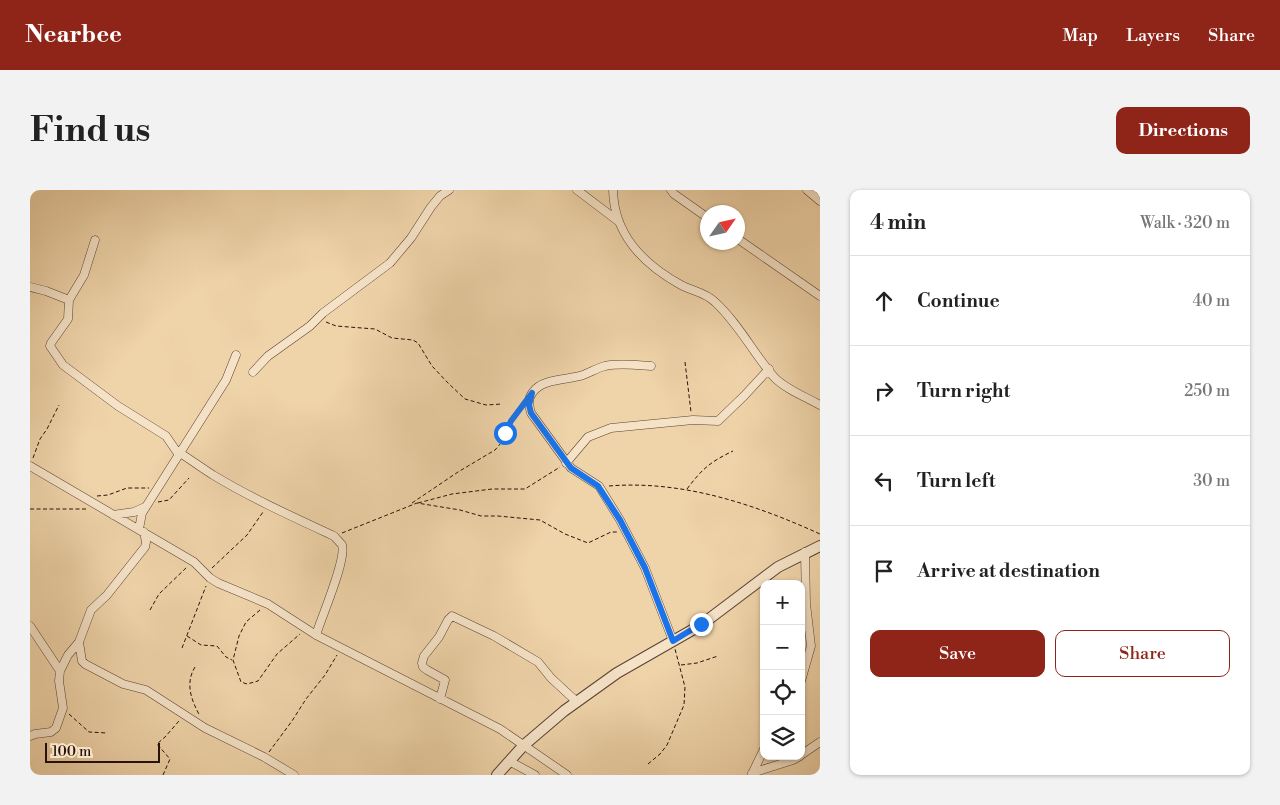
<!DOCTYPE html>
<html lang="en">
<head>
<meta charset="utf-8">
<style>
	body { margin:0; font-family:"Libre Bodoni",serif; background:#f2f2f2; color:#222 }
	.controls { position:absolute; right:15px; bottom:15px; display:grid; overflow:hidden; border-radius:10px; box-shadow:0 1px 4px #0004 }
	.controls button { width:45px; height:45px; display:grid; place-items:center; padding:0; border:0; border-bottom:1px solid #e0e0e0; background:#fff; color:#222; font:25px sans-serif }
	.compass { position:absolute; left:670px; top:15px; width:45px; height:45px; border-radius:50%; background:#fff; box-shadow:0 1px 4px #0004; rotate:56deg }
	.scale { position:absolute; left:15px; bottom:12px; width:115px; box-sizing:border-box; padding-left:5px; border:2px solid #281209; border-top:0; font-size:14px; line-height:18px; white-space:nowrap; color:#281209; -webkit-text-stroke:4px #f5e2c7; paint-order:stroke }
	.stop { position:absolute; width:15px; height:15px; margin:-11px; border:4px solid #1a73e8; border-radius:50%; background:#fff }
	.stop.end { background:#1a73e8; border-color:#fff; box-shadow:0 1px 5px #0008 }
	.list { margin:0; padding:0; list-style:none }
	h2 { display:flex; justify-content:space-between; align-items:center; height:65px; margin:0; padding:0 20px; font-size:21px }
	h2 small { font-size:16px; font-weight:400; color:#767676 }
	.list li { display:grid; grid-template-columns:32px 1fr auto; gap:15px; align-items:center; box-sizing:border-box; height:90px; padding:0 20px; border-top:1px solid #e0e0e0 }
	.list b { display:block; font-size:19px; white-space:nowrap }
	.list em { font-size:16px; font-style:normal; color:#767676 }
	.actions { display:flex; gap:10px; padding:15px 20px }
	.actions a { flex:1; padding:11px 0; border:1px solid #8f2418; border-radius:10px; text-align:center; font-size:18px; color:#8f2418 }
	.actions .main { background:#8f2418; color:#fff }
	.icon { flex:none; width:28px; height:28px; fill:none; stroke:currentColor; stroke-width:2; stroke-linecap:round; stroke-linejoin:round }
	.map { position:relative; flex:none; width:790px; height:585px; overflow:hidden; border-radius:10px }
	header { display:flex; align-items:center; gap:30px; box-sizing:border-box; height:70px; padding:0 25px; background:#8f2418; color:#fff }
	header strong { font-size:24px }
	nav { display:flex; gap:28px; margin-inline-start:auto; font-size:18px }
	.intro { display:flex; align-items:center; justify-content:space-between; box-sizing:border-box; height:120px; padding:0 30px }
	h1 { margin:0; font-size:35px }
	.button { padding:12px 22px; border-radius:10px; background:#8f2418; color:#fff; font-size:18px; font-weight:700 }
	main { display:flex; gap:30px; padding:0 30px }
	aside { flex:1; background:#fff; border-radius:10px; box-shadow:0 1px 4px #0004 }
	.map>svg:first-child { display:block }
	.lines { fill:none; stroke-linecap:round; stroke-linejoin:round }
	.minor-casing { stroke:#5a4231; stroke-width:9 }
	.tertiary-casing { stroke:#5a4231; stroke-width:12 }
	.path { stroke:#281209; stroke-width:1; stroke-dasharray:4 2.5; stroke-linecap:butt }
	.minor { stroke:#f5e2c7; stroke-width:8 }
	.tertiary { stroke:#f5e2c7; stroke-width:10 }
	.route { stroke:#1a73e8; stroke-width:6 }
</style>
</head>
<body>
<header>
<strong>Nearbee</strong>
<nav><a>Map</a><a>Layers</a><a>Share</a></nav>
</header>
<div class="intro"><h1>Find us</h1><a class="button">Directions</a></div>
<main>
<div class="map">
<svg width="790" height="585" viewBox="0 0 790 585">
	<rect width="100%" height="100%" fill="#efd3a9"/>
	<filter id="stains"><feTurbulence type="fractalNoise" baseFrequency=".004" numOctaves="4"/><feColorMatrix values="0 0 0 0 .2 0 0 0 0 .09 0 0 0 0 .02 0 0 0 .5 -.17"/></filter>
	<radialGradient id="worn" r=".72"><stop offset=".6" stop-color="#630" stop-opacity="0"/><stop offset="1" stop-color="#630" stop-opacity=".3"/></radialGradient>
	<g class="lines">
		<defs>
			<path id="minor" d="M547,0L588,31
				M583,0C584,45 613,74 651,95C662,101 675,102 685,112C709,134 723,163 744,187C755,199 776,207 790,215
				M641,0L644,4L678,28
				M777,0L790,11
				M708,49L790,106
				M65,50L54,85L39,110L38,129L21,153L20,156L33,175L88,216L136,246L149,265
				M0,97L16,101L39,110
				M621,176C606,175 590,173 575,176C567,178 561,182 553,185C539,190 513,188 503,202C497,209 499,215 501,223L541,278L569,296L590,330L615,378L643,451
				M223,182L238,166L280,136L293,123L360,73L381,48L401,17L410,6L419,0
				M150,263C161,270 172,278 183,285C221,308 263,327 304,346C306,349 310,352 312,355C317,369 291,428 286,445
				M536,273L558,247L581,238L663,230L688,231L714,206L739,179
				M0,276L164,372L180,388L188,393L238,414L286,445L470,539L537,585
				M83,325L104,322L115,317
				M109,339L112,323L196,190L206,165
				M0,436L30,481
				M49,452L52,471L55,474L93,494L116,500L175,538L234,567L264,585
				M771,491L781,456L776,414L775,362
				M410,509L415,490L397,480L393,477L392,473L394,466L409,447L418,430L422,426L464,446L508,472L521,488L547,512
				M0,546L5,544L21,542L26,538L33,518L29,491L30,481L38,465L49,452L61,420L77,405L115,357L116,352L114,342
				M771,565L790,552
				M479,571L505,585
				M722,583L763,570L770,566
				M722,584L734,559"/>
			<path id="tertiary" d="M467,585L493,556L534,521L587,483L671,435L748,377L790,356"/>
		</defs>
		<use href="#minor" class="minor-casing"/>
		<use href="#tertiary" class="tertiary-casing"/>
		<path class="path" d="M296,132L306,136L345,139L362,148L383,150L388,153L402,176L418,193L435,209L456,215L472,214
			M655,172L661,222
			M3,268L10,249L17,239L29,215
			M579,296C652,290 724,314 790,344
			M657,299C672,279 680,272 703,261
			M67,306L78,305L97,298H119
			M128,312L139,310L159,288
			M382,313L428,282L465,260L471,253L481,231L491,218
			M388,313L422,304L462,299H495L530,277
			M0,319H56
			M312,343L387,313L430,320L451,326H468L510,330L535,344L558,353L581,342H587
			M182,378L217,345L233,322
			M120,420L129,404L157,377
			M230,420L216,432L209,446L203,470L211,492L217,494L228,491L247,464L270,444
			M157,446L171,455L187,456L196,467L202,470
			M152,458L176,396
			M651,475L667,473L688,466
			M165,477C155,493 161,510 170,526
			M39,524L59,542L77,543
			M239,562L262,531L276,509L295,485L307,465
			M618,574L630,564L637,555L654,515L655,497L645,459
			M133,585L140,569L127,554L135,547L149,531"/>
		<use href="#minor" class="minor"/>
		<use href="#tertiary" class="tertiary"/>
	</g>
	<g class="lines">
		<path class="route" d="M475,243L481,231L502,203L499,215L501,223L541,278L568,296L590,330L615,378L643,451L671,434"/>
	</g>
	<rect width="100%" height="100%" filter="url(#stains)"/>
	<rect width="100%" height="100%" fill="url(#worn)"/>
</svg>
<div class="controls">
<button>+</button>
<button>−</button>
<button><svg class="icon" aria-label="locate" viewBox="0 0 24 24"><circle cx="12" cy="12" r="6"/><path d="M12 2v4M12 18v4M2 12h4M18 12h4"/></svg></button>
<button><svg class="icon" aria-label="layers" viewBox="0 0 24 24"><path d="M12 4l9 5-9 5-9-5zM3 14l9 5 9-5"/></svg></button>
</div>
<svg class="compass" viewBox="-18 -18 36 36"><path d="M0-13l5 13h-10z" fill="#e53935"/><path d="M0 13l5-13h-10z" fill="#767676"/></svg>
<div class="scale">100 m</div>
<div class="stop" style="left:475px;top:243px"></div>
<div class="stop end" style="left:671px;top:434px"></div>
</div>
<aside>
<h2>4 min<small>Walk · 320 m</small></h2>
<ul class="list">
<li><svg class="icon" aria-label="ahead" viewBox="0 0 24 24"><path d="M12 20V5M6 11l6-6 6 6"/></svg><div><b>Continue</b></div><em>40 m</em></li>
<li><svg class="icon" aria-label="right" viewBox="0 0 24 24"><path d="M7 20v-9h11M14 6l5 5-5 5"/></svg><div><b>Turn right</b></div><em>250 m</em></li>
<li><svg class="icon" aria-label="left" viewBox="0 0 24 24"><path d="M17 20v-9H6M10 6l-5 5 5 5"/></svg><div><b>Turn left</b></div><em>30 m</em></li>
<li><svg class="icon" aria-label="arrive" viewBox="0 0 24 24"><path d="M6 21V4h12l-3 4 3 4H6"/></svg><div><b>Arrive at destination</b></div></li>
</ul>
<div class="actions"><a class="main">Save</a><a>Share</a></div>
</aside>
</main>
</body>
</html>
